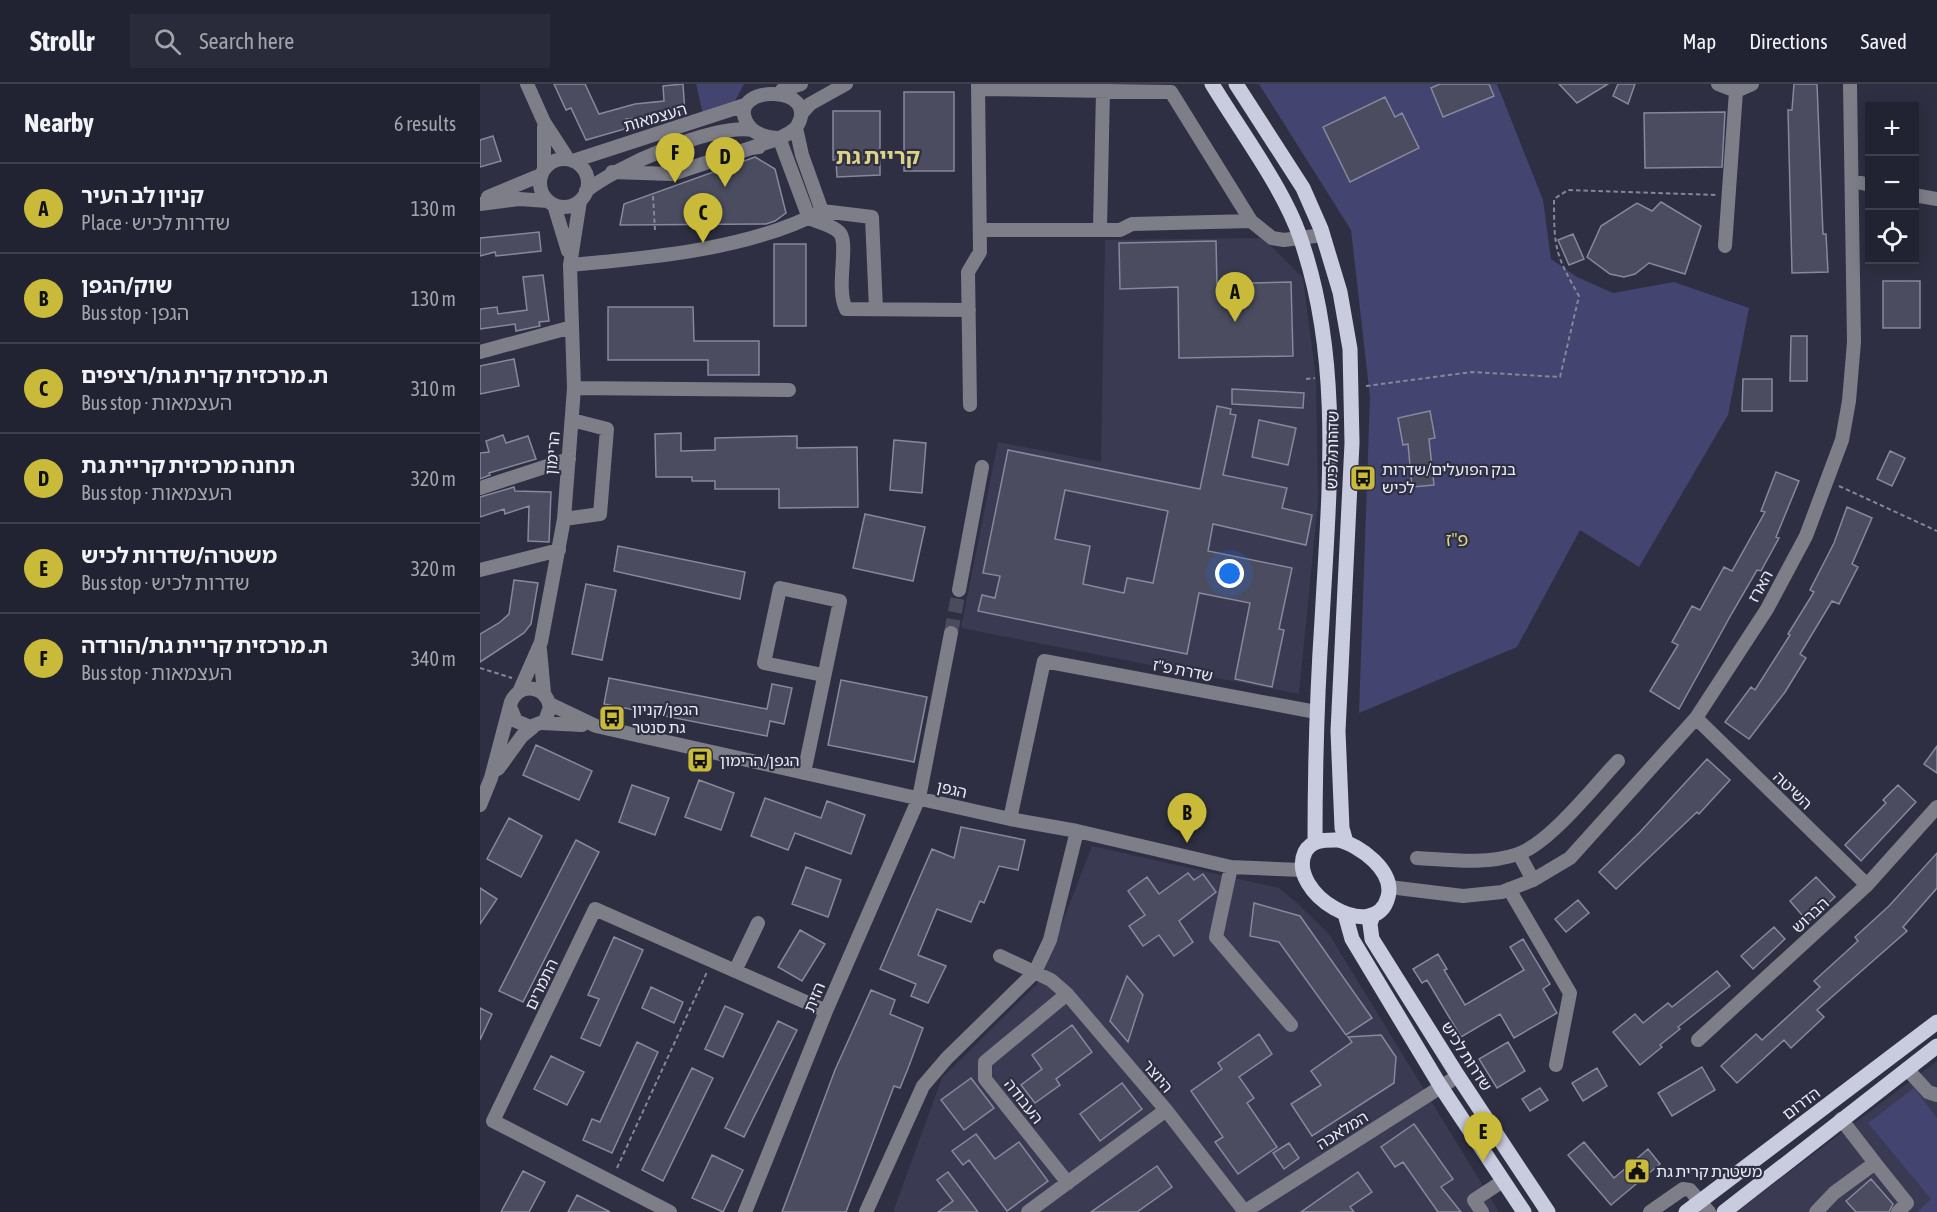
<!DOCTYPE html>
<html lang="en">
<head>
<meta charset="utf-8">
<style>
	body { margin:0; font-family:"Asap Condensed","Noto Sans Hebrew",sans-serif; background:#2a2b3a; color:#f1f3f6 }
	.controls { position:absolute; right:18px; top:18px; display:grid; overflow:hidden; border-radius:0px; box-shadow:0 3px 15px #0003 }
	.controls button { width:54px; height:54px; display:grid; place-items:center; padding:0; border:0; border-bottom:2px solid #3f404d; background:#222332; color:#f1f3f6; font:30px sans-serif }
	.you { position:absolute; left:750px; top:490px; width:21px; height:21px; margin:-15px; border:4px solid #fff; border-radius:50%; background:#1a73e8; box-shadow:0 0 0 9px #1a73e833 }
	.badge { display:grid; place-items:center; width:39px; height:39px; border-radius:50%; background:#caba3a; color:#111; font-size:20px; font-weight:700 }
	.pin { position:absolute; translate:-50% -50px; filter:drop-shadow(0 2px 3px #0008) }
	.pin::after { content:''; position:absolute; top:32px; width:21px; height:18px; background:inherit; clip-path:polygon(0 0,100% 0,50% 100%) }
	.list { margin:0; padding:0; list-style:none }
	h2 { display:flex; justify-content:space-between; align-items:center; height:78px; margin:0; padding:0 24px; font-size:26px }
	h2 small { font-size:20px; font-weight:400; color:#a2a4ac }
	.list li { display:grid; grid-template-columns:39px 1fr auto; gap:18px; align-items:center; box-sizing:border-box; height:90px; padding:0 24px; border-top:2px solid #3f404d }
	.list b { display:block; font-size:22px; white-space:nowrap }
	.list p { margin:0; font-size:20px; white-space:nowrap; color:#a2a4ac }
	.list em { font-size:20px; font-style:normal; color:#a2a4ac }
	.icon { flex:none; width:33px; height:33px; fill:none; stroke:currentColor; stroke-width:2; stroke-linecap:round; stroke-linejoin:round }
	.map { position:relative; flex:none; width:1457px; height:1128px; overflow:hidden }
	header { display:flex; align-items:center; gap:36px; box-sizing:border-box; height:84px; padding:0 30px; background:#222332; border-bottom:2px solid #3f404d }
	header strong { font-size:28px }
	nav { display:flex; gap:33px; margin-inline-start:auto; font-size:21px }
	.search { width:420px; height:54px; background:#2a2b3a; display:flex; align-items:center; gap:15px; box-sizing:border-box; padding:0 21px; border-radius:0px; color:#a2a4ac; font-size:22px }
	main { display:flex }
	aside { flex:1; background:#222332 }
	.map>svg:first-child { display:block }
	.built { fill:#3a3a53 }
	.green { fill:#43446f }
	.building { fill:#4b4c60; stroke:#86889e; stroke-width:1.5; fill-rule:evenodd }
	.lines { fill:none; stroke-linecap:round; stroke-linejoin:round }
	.minor-tunnel { stroke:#4a4b5d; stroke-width:14; stroke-dasharray:14 7; stroke-linecap:butt }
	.path { stroke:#858696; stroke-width:2; stroke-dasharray:4.5 3; stroke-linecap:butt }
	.minor { stroke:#7d7e88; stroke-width:14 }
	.major { stroke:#c9cbdf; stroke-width:15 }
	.labels { text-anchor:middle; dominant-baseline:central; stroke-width:4.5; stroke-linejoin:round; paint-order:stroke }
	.street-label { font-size:16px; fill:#e9eaf6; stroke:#2e2f42 }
	.poi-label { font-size:16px; fill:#e9eaf6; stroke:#2e2f42; text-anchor:start }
	.neighbourhood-label { font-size:18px; fill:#dcd384; stroke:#2e2f42 }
	.district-label { font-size:22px; font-weight:bold; fill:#dcd384; stroke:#2e2f42 }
</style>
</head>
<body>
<header>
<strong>Strollr</strong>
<div class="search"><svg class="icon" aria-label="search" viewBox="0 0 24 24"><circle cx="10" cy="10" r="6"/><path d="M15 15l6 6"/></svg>Search here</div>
<nav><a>Map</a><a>Directions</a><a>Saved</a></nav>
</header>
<main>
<aside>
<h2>Nearby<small>6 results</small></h2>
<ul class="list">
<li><span class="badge">A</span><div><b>קניון לב העיר</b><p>Place · שדרות לכיש</p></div><em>130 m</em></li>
<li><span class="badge">B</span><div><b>שוק/הגפן</b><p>Bus stop · הגפן</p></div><em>130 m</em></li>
<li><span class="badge">C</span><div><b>ת. מרכזית קרית גת/רציפים</b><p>Bus stop · העצמאות</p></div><em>310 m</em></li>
<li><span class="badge">D</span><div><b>תחנה מרכזית קריית גת</b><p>Bus stop · העצמאות</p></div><em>320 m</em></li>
<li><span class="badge">E</span><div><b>משטרה/שדרות לכיש</b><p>Bus stop · שדרות לכיש</p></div><em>320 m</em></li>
<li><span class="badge">F</span><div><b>ת. מרכזית קריית גת/הורדה</b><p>Bus stop · העצמאות</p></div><em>340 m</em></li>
</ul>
</aside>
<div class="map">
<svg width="1457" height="1128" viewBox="0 0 1457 1128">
	<rect width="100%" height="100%" fill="#2e2f42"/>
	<path class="built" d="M783,154L823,194L836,295L838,417L819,610L481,544L518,358L621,378L625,156Z
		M612,762L799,804L816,818L849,850L1019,1128H413L462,994L559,898Z
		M1457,977V1128H1257L1276,1113Z"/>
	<path class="green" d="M216,0H264L254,19L223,30Z
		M779,0H1017L1063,116L1071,175L1097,193L1133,209L1194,198L1269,224L1248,331L1159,483L1100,446L1037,563L879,629L890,313L871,146Z
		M1434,1004L1457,1034V1128H1437L1451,1115L1388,1039Z"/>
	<path class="building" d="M74,0H105L119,30L155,20L184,17L183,2L203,0L205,30L146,35L148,44L106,56L91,24L86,26Z
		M960,0H1009L1014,12L963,33L951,4Z
		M1079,0H1128L1097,19Z
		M1138,0H1155L1148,20L1133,12Z
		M1314,0H1337L1343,150H1346L1348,188L1312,189L1308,26H1312Z
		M424,8H474V87H424Z
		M905,13L915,33L922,29L939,64L870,98L843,43Z
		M353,27H400V91L357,93L356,76H353Z
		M1245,28L1242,83L1165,84L1164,29Z
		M13,52L21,77L0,83V56Z
		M275,73L295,85L306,129L295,137L286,140L140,141L144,120Z
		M1181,118L1221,142L1205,190L1169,179L1155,190L1144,193L1130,190L1107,173L1121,142L1157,119L1172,127Z
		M59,148L61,167L16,172L15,168L0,172V154Z
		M1093,150L1104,175L1089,181L1078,156Z
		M736,157L737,200L811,198L813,272L699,274L698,203L640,205L639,159Z
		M294,160H326V242H294Z
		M63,191L69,237L59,238L60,242L36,247L35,240L0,245V225L17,223L18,230L47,226L43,193Z
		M1403,197H1440V244H1403Z
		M128,223H213L214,257H279V291H228V276H128Z
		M1311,252H1327V297H1310Z
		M34,275L39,302L0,310V282Z
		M1263,295H1292V327H1262Z
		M752,305L824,309L823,324L752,320Z
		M737,322L751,325L750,330L756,331L743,391L807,404L802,424L832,431L826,461L733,440L728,467L812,484L799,545L804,546L792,603L755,595L770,519L719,509L707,570L498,527L502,511L515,514L520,492L503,489L528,366L720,405ZM585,406L688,427L673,499L647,494L644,509L603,500L610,462L575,455Z
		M950,327L955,354L949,355L954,401L932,403L928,360L923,361L918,334Z
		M779,336L816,344L808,381L772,373Z
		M201,349V367L235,366V354L317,352V364L377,363L378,423L299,424V405H235V397H212V393H176L175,350Z
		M23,351L26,359L48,352L56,375L9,389L10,391L0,395V369L9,368L6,357Z
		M414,356L446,359L442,409L410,406Z
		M1410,367L1425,374L1412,402L1397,395Z
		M1296,388L1319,397L1296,453L1299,454L1281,487L1277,486L1252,529L1199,625L1170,607L1198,561L1192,558L1212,522L1220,526L1244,483L1252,487L1285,428L1281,427Z
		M34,403L35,407L71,408L69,458L48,457L49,422L25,430L24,425L0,433V413Z
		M1367,423L1392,434L1372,480L1378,483L1359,520L1352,517L1320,570L1326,574L1305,608L1269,655L1245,638L1271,603L1275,606L1310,551L1308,550L1334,508L1330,506L1354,459Z
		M385,430L445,443L433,497L373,484Z
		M138,462L265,488L260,515L134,487Z
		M34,496L58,499L51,540L44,549L0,578V550L19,539L29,530Z
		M106,500L136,506L122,576L92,570Z
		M129,594L287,625L292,600L312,604L304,640L290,637L287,652L124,620Z
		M361,596L447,613L434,678L348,661Z
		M56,661L112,687L99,716L43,691Z
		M1457,662V689L1444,680Z
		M1227,675L1250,696L1219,730L1217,728L1136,805L1119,788L1160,748Z
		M219,696L254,709L241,746L205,733Z
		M152,701L189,714L175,751L139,738Z
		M1418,701L1436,718L1381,777L1365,761L1406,719L1403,716Z
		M285,714L341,734L347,717L385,731L371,770L315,749L308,766L271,752Z
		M29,734L62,752L41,793L7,775Z
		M481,743L545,756L538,786L519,782L504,819L500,817L491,838L457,825L438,871L466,882L448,919L431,912L436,900L400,885L452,765L474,774Z
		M96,756L119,768L43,918L19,907Z
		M1457,769V804L1423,843L1427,847L1337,926L1344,933L1311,964L1304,956L1257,999L1241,982L1276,950L1282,956L1340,903L1334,897L1378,857L1375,853L1409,822Z
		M326,783L361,796L348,833L312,820Z
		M708,789L714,796L723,790L736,808L699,837L713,858L694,872L679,851L663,862L649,842L665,831L648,807L667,793L679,810Z
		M1336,793L1355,813L1328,838L1310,817Z
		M0,804L17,815L0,840Z
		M1098,816L1109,829L1086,848L1075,835Z
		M774,819L820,832L892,934L866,951L799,858L770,852Z
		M1294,843L1305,855L1273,885L1261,872Z
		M320,846L345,860L322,897L298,883Z
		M134,853L163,866L120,962L101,954L119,915L108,911Z
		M1043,855L1070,900L1063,905L1077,929L1034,954L1020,930L981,953L947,896L942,899L933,885L958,870L967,885L964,886L985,921L1044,886L1030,863Z
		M1237,887L1250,902L1198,943L1200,945L1180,961L1182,963L1160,981L1133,948L1155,930L1163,939L1188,919L1192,923Z
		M647,892L663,911L648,958L630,937Z
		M171,903L203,918L194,939L162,924Z
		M391,906L415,916L410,930L443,944L429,982L420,1004L414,1002L366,1128H302L355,986Z
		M245,922L263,930L243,973L225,965Z
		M0,924L12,930L0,956Z
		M298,937L317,946L264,1053L245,1044Z
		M592,941L612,968L576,995L580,1001L555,1019L541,1001L562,985L552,971Z
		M779,950L792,970L759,993L774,1014L767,1019L797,1063L758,1090L735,1058L743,1053L711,1007L742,985L738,979Z
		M901,951L916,973L914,999L832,1052L811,1020L841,1001L831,987L872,958L868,953Z
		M157,958L178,968L132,1069L103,1056L112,1035L120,1038Z
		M1028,958L1045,987L1017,1004L999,975Z
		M71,972L104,988L87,1021L54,1005Z
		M1222,983L1235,1006L1192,1032L1178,1009Z
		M212,984L233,994L183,1097L162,1086Z
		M1117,984L1127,1002L1103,1017L1092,999Z
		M491,994L514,1024L484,1046L461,1016Z
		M642,999L662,1025L620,1057L600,1030Z
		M1060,1004L1068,1016L1050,1027L1042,1015Z
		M934,1040L973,1095L961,1103L981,1128H958L923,1078L915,1083L901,1063Z
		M496,1050L515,1075L539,1058L568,1097L527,1127L489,1076L483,1081L472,1067Z
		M1104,1058L1134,1094L1168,1065L1180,1080L1131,1121L1088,1071Z
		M809,1059L819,1074L804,1085L793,1069Z
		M232,1071L263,1086L243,1128L212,1114Z
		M677,1082L692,1103L657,1128H611Z
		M43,1087L65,1098L49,1128H21Z
		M468,1088L498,1128H458L473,1117L457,1096Z
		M878,1088L892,1108L870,1123L874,1128H821Z
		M1391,1095L1413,1120L1409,1128H1376L1366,1117Z
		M97,1111L130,1128H88Z"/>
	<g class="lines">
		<path class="minor-tunnel" d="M471,549L479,506"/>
		<path class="path" d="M173,112L175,146
			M826,295L835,294
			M886,302L992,288L1080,293L1099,212C1075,170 1074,164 1074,115L1088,106L1236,111
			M1359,402L1457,447
			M0,584L32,594
			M137,1084L227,888"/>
		<path class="minor" d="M47,0L64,38L88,75
			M1238,0L1256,7L1272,0
			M498,5L691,8L771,137L792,154L804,156L843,151
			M302,6L321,0
			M321,30L330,20L366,0
			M64,43V84
			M316,44L322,71L342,127L392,133L396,225
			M271,64C286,58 304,55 316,44C344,0 248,0 266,37C271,49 284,53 297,54L301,59L329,134C337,138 352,141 359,148C370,158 355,203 366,225L489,226
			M60 99a24 24 0 1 1 48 0a24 24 0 1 1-48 0Z
			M93,77L265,21
			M132,88L192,90L271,64L279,63
			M1373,97L1390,101
			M106,107C137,82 233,40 273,46
			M1434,111L1457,115
			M8,113L61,91
			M0,120L39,115L68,117
			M74,121L88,167
			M620,144L623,7
			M500,146H640L652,140L771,137
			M1245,162L1256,7
			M90,181C170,174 271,165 342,127
			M0,268L92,243
			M94,304L309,306
			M490,321L488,188L500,168L498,0
			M0,404L89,375
			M84,435L120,430L127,345L92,336
			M0,486L79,466
			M479,506L502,383
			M60,566L64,609
			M39,608L61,558L84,435L94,304L90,181L100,117
			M70,620L116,642L530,735L597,747L751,783L822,786
			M1216,634L1387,801
			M62,639L102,641
			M18,685L42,652L53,643
			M324,689L360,517L300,504L284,579L343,591
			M0,721L11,694L31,618C40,598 66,601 70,623L65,637L50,643L36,637L31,625
			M530,735L564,577L836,628
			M1039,770L1053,796
			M937,774C971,776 1006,781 1038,770C1070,759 1114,702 1138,677
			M751,783L736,853L811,941
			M909,803L983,812L1022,808L1053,796L1090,774L1216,634L1287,525L1326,452L1362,356L1369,317L1374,258L1370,0
			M1029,805L1090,909L1076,981
			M520,872L571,896L587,910L686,1026L765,1128
			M255,887L278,839
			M587,910L505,978V995L588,1099
			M1218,956L1387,801L1457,723
			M1427,985L1448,1008L1457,1011
			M1361,1035L1395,1079
			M190,1128L13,1037L115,825L346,927
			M265,1128L346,927L439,714L471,549
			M386,1128L443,1002L467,974L555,888L570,856L597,747
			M548,1128L686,1026
			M764,1128L978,992
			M1002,1128L994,1116L1023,1097
			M1170,1128L1203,1105L1210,1106L1229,1128
			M1336,1128L1354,1109L1395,1079L1427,1119L1418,1128"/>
		<path class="major" d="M732,0C759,45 804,105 820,153C863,275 849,409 842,536C837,610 835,683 835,758
			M756,0L823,104L841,145L860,208L870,265L872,359L858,647L862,744L866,758
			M858,756C880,761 915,787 908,813C895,862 806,809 825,768C832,755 845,756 858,756Z
			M865,830L872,855L961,1003L1044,1128
			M893,831L890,840L892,855L978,992L1068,1128
			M1206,1128L1457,938
			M1244,1128L1457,962"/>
	</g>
	<defs>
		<symbol id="bus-square" viewBox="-11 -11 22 22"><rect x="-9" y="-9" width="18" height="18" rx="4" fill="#caba3a" stroke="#2e2f42"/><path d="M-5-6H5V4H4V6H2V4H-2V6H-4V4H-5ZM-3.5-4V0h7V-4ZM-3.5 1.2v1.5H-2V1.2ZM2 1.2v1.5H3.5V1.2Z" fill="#111"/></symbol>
		<symbol id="civic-square" viewBox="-11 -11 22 22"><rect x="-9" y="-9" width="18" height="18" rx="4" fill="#caba3a" stroke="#2e2f42"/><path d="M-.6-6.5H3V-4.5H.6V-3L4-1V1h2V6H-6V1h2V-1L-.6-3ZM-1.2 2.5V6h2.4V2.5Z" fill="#111"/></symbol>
	</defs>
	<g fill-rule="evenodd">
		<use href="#bus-square" x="868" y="379" width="30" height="30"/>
		<use href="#bus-square" x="117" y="619" width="30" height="30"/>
		<use href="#bus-square" x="205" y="661" width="30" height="30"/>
		<use href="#civic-square" x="1142" y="1072" width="30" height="30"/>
	</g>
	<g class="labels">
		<g class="street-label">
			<text transform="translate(175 33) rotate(-16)">העצמאות</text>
			<text transform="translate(852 366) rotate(-89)">שדרות לכיש</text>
			<text transform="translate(72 369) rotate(-85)">הרימון</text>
			<text transform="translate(1280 502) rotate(-61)">הארז</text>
			<text transform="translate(703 586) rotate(11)">שדרת פ"ז</text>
			<text transform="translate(472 705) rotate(13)">הגפן</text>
			<text transform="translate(1313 706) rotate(44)">השיטה</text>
			<text transform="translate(1330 831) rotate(-43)">הברוש</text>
			<text transform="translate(61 900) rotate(-64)">התמרים</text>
			<text transform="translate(334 913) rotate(-67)">הזית</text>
			<text transform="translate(987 972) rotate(57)">שדרות לכיש</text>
			<text transform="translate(678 992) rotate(50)">היוצר</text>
			<text transform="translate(544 1017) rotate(52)">העבודה</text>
			<text transform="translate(1321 1019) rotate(-37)">הדרום</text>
			<text transform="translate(862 1046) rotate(-32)">המלאכה</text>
		</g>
		<g class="poi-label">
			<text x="902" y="385">בנק הפועלים/שדרות<tspan x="902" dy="18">לכיש</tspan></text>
			<text x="152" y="625">הגפן/קניון<tspan x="152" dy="18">גת סנטר</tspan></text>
			<text x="240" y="676">הגפן/הרימון</text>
			<text x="1176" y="1087">משטרת קרית גת</text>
		</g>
		<g class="neighbourhood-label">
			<text x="977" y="455">פ"ז</text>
		</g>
		<g class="district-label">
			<text x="398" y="72">קריית גת</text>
		</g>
	</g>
</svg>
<div class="controls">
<button>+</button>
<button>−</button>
<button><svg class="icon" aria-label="locate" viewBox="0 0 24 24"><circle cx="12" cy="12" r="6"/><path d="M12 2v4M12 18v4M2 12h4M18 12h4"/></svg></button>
</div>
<div class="you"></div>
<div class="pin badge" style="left:755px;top:238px">A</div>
<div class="pin badge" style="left:707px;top:759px">B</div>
<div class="pin badge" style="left:223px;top:159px">C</div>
<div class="pin badge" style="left:245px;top:103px">D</div>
<div class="pin badge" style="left:1003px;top:1078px">E</div>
<div class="pin badge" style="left:195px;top:99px">F</div>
</div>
</main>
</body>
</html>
